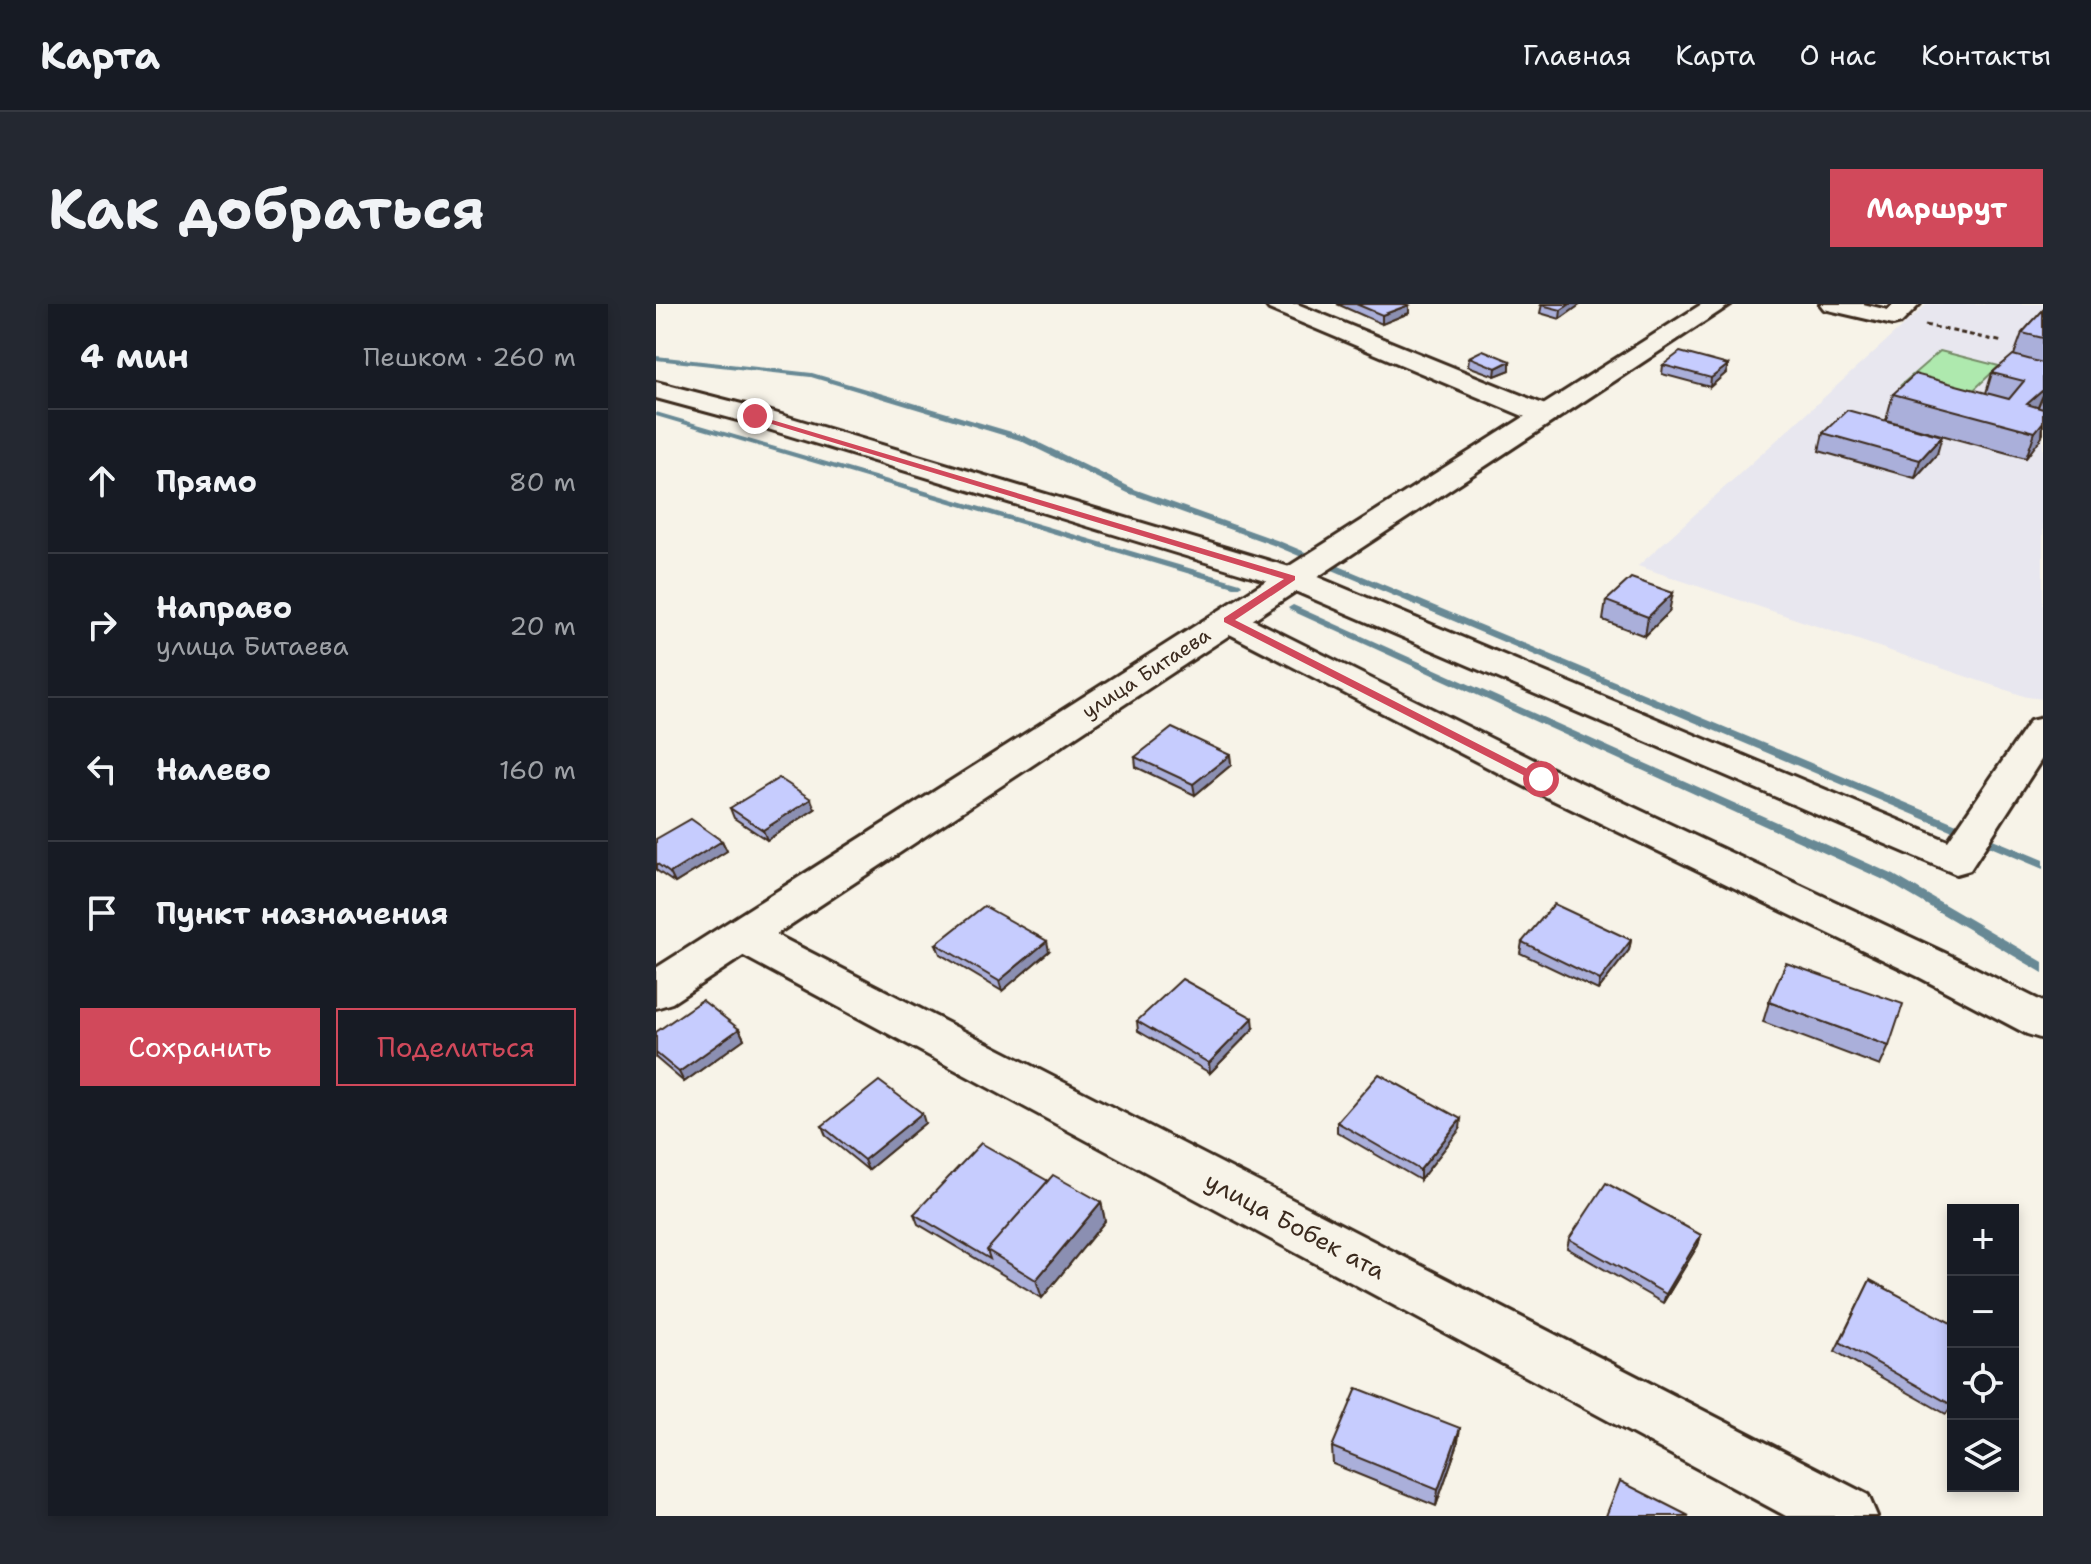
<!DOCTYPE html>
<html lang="ru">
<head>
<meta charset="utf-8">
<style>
	body { margin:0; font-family:"Shantell Sans",sans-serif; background:#242831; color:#f1f3f6 }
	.controls { position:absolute; right:24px; bottom:24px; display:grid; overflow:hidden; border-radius:0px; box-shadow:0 4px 12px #0003 }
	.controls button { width:72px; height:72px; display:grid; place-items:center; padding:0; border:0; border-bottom:2px solid #363941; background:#171b24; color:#f1f3f6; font:40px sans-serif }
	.stop { position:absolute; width:24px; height:24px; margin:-18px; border:6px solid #d1495b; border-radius:50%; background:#fff }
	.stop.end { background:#d1495b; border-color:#fff; box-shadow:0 2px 8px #0008 }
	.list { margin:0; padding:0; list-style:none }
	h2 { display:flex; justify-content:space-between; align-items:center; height:104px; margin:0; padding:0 32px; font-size:34px }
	h2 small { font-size:26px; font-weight:400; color:#9ea1a6 }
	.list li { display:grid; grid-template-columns:52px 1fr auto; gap:24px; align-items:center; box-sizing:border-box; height:144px; padding:0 32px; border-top:2px solid #363941 }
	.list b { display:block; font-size:30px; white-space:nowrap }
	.list p { margin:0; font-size:26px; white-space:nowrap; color:#9ea1a6 }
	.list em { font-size:26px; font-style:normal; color:#9ea1a6 }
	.actions { display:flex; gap:16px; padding:24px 32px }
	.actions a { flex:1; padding:18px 0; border:2px solid #d1495b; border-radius:0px; text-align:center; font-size:28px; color:#d1495b }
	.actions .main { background:#d1495b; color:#fff }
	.icon { flex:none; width:44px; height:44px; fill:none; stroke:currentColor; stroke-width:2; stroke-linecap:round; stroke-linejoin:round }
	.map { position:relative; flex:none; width:1387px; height:1212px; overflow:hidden; border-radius:0px }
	header { display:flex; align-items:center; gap:48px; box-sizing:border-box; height:112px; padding:0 40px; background:#171b24; border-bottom:2px solid #363941 }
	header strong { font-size:38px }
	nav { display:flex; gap:44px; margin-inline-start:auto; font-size:28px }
	.intro { display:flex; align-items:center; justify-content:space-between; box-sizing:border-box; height:192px; padding:0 48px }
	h1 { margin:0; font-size:56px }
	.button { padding:20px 36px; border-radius:0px; background:#d1495b; color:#fff; font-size:28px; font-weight:700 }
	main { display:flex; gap:48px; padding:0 48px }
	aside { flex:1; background:#171b24; border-radius:0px; box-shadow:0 4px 12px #0003 }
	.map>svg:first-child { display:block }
	.built { fill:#e8e7ef }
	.green { fill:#aee9ae; stroke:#748a66; stroke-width:2 }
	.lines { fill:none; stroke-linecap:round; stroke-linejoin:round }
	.stream { fill:#678995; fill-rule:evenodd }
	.street-casing { stroke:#3b2a1e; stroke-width:6 }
	.secondary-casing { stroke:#3b2a1e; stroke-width:6 }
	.path { stroke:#3b2a1e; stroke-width:3; stroke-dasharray:5 4; stroke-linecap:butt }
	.street { fill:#f7f3e8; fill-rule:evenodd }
	.secondary { fill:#f7f3e8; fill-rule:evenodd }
	.wall { fill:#aaafda; stroke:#3b2a1e; stroke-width:2 }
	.shaded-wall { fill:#8b8fb2; stroke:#3b2a1e; stroke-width:2 }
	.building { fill:#c6ccfe; stroke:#3b2a1e; stroke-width:2 }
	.route { fill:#d1495b }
	.labels { text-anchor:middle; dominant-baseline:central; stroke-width:7; stroke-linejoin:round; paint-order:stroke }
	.street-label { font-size:20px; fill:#3b2a1e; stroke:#f7f3e8 }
	.near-street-label { font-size:24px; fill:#3b2a1e; stroke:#f7f3e8 }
</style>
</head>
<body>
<header>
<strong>Карта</strong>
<nav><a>Главная</a><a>Карта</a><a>О нас</a><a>Контакты</a></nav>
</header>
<div class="intro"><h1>Как добраться</h1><a class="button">Маршрут</a></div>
<main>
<aside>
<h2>4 мин<small>Пешком · 260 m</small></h2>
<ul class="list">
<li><svg class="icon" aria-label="ahead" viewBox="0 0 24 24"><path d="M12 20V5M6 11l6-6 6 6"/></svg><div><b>Прямо</b></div><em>80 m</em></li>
<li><svg class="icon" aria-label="right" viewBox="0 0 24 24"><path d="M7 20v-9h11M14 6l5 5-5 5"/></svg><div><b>Направо</b><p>улица Битаева</p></div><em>20 m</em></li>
<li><svg class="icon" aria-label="left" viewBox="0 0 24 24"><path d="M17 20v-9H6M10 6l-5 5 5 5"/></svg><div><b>Налево</b></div><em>160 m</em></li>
<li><svg class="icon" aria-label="arrive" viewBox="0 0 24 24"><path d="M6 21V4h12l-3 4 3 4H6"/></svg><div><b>Пункт назначения</b></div></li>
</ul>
<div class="actions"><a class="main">Сохранить</a><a>Поделиться</a></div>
</aside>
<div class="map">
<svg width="1387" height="1212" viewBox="0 0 1387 1212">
	<rect width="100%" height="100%" fill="#f7f3e8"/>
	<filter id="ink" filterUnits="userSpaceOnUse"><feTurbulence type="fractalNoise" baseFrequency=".0125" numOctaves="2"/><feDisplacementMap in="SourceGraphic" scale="16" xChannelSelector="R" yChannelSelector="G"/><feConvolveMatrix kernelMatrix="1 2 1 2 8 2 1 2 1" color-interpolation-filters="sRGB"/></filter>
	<g filter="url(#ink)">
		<path class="built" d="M1271,0H1387V395L1371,393L982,262Z"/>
		<path class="green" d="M1284,47L1343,62L1305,98L1245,81Z"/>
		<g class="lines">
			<path class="stream" d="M0,52L156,69L369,132L478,185L623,237L1387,556V565L617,241L472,189L363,136L155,73L0,56Z
				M0,108L584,279L586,281L584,283H578L0,112Z
				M637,301L1238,571L1387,658V669L1230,577L634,306L632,304Z"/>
			<defs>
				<path id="street" d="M609,0H641L899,105L902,111L899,117H879L613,5Z
					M1164,0H1207L1232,6L1238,0H1264L1245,19L1237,21L1168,5Z
					M0,78L109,106L647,267L1292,537L1374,417L1387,414V453L1314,566L1300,570L625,281L89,118L0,94Z
					M572,306L584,309L898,466L1293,651L1387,698V735L1371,730L1263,673L872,484L560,323L555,316L560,309Z
					M86,617L101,621L1212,1191L1221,1212H1130L71,643L65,632L71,621Z"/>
				<path id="secondary" d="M1046,0H1075L16,699L0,704V664Z"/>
			</defs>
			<use href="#street" class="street-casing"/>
			<use href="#secondary" class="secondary-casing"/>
			<path class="path" d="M1269,21L1347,38"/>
			<use href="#street" class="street"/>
			<use href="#secondary" class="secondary"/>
		</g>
		<path class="wall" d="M681,0H750L753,9L726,20Z
			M886,0H925L904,15L884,9Z
			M1387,6V130L1370,154L1230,116L1237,90L1330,89L1336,69L1358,51L1366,29Z
			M813,53L854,57V66L839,72L812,62Z
			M1007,61L1070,69L1054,83L1006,70Z
			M1167,129L1281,150L1259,174L1163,147Z
			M950,297L1013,308L989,332L947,316Z
			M574,451L575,461L539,491L480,463L479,453Z
			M74,504L159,505L111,536L78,514Z
			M0,535L66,537L71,547L19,579L0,566Z
			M975,636L973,646L942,686L864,649L866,638Z
			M280,640L393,647L346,687L284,650Z
			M1113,698L1233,742L1224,762L1107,718Z
			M481,717L598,724L554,769L482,727Z
			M83,725L88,735L28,778L0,754V728Z
			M681,818L804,825L764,876L681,828Z
			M269,819L212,866L170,832L166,822Z
			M392,877L445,898L449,917L386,994L262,920L258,910Z
			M1045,931L1042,941L1007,999L911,944L913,935Z
			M1214,976L1296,1101L1290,1110L1179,1047Z
			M804,1124L801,1142L780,1202L677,1160L676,1143Z"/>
		<path class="shaded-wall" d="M914,0H925L904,15L905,6Z
			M753,1V9L726,20V11Z
			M854,57V66L839,72L840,64Z
			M1072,61L1070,69L1054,83L1055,74Z
			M1387,86V91L1380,108L1362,125L1371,100Z
			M1387,118L1386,133L1370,154L1379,128Z
			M1286,132L1281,150L1259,174L1264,156Z
			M1017,289L1013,308L989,332L992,313Z
			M574,451L575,461L539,491L537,480Z
			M155,495L159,505L111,536L107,526Z
			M66,537L71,547L19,579L14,569Z
			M975,636L973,646L942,686L944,676Z
			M391,637L393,647L346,687L343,677Z
			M597,714L598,724L554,769L553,759Z
			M83,725L88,735L28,778L23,768Z
			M266,809L269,819L212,866L208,856Z
			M805,815L804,825L764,876V866Z
			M445,898L449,917L386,994L380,976Z
			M1045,931L1042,941L1007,999L1010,990Z
			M804,1124L801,1142L780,1202L782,1186Z"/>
		<path class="building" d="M700,0H750L753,1L726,11Z
			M886,0H914L905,6L885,1Z
			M1387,6V34L1366,29Z
			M827,46L854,57L840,64L813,53Z
			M1024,48L1072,61L1055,74L1007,61Z
			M1357,51L1387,59V86L1371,100L1387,105V118L1379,128L1237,90L1259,70L1353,95L1368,77L1336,69Z
			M1191,106L1286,132L1264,156L1167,129Z
			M975,274L1017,289L992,313L950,297Z
			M516,424L574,451L537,480L479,453Z
			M123,474L155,495L107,526L74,504Z
			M35,515L66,537L14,569L0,559V535Z
			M898,600L975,636L944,676L866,638Z
			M328,602L391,637L343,677L280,640Z
			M1130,659L1247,700L1233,742L1113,698Z
			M526,675L597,714L553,759L481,717Z
			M46,696L83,725L23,768L0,749V728Z
			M723,770L805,815L764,866L681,818Z
			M223,777L266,809L208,856L166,822Z
			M325,839L392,877L331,946L334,955L258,910Z
			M397,871L445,898L380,976L331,946Z
			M950,879L1045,931L1010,990L913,935Z
			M1214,976L1297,1020L1296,1101L1184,1038Z
			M701,1084L804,1124L782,1186L676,1143Z
			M964,1177L1033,1212H950Z"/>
	</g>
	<path class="route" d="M96,110L639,272V276L579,316L891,475L881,478L568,318V314L628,275L96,114Z"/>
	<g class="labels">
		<g class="street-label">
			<text transform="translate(490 369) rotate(-33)">улица Битаева</text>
		</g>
		<g class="near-street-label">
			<text transform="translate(639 922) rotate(28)">улица Бобек ата</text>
		</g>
	</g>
</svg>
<div class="controls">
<button>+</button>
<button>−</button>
<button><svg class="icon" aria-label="locate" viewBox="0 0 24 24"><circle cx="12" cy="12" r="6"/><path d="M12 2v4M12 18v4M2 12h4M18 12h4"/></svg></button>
<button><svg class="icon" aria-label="layers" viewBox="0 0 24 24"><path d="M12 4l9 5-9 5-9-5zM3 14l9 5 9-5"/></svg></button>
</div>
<div class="stop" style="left:885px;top:475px"></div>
<div class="stop end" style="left:99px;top:112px"></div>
</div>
</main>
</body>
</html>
